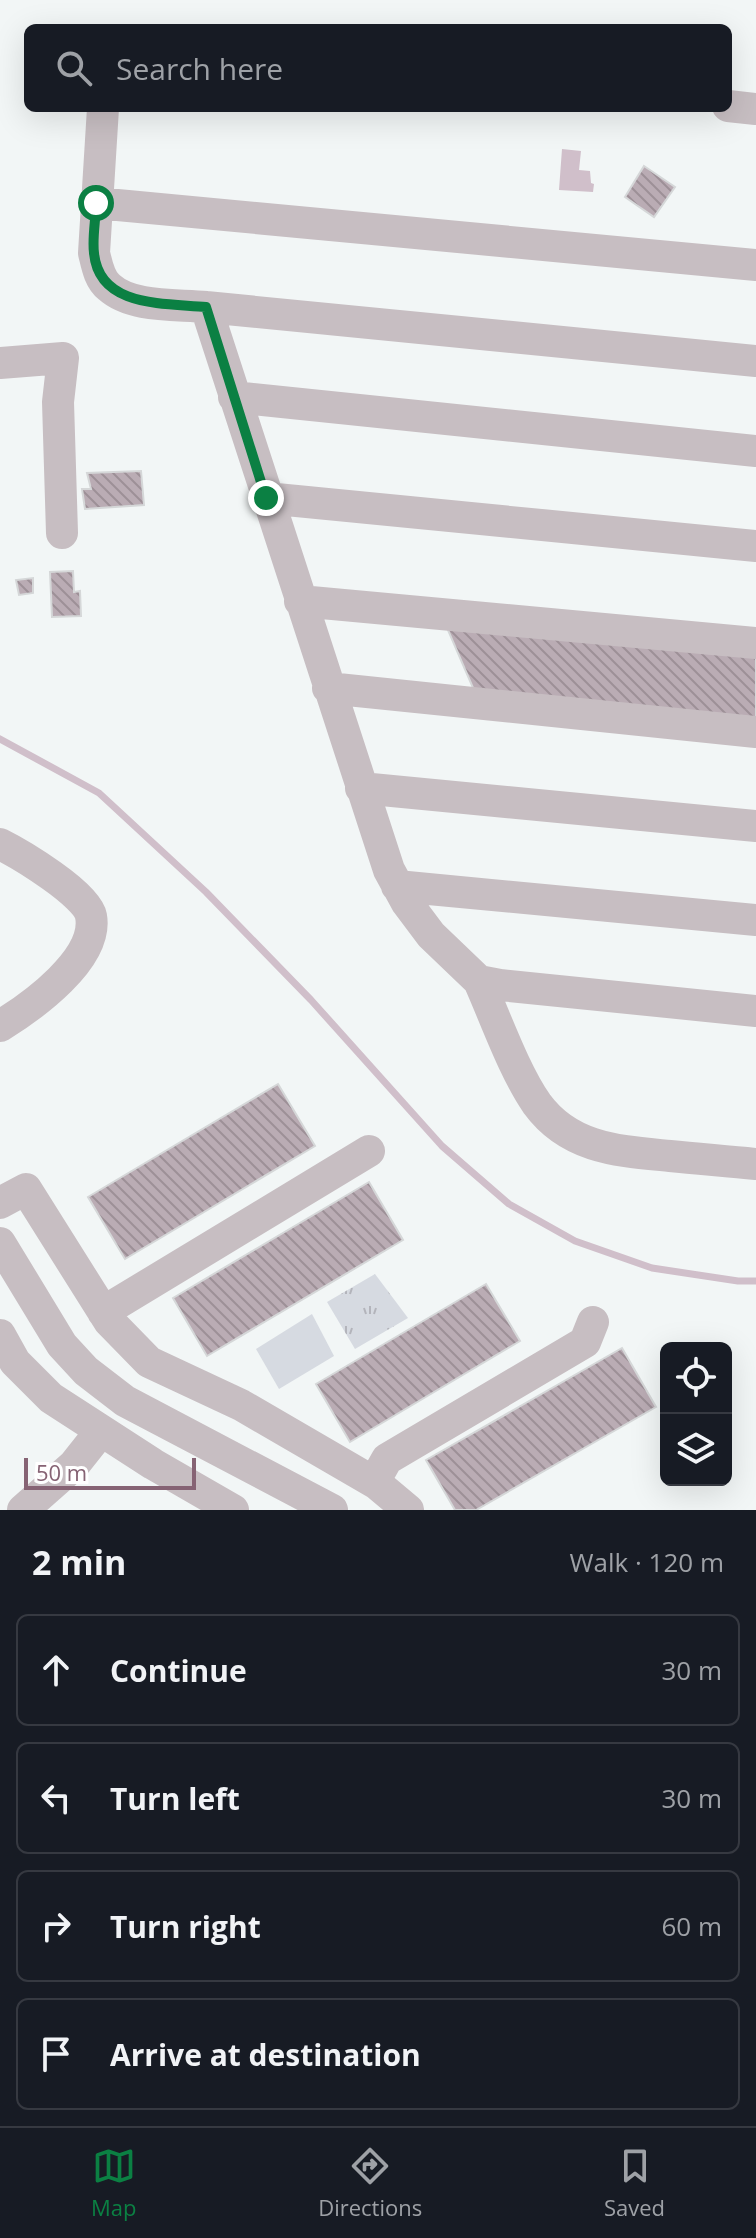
<!DOCTYPE html>
<html lang="en">
<head>
<meta charset="utf-8">
<style>
	body { margin:0; font-family:"Open Sans",sans-serif; background:#242831; color:#f1f3f6 }
	.controls { position:absolute; right:24px; bottom:24px; display:grid; overflow:hidden; border-radius:12px; box-shadow:0 8px 32px #0002 }
	.controls button { width:72px; height:72px; display:grid; place-items:center; padding:0; border:0; border-bottom:2px solid #363941; background:#171b24; color:#f1f3f6; font:40px sans-serif }
	.scale { position:absolute; left:24px; bottom:20px; width:172px; box-sizing:border-box; padding-left:8px; border:4px solid #866374; border-top:0; font-size:22px; line-height:28px; white-space:nowrap; color:#866374; -webkit-text-stroke:6px #fff; paint-order:stroke }
	.stop { position:absolute; width:24px; height:24px; margin:-18px; border:6px solid #0b8043; border-radius:50%; background:#fff }
	.stop.end { background:#0b8043; border-color:#fff; box-shadow:0 2px 8px #0008 }
	.list { margin:0; padding:0; list-style:none }
	h2 { display:flex; justify-content:space-between; align-items:center; height:104px; margin:0; padding:0 32px; font-size:34px }
	h2 small { font-size:26px; font-weight:400; color:#9ea1a6 }
	.list li { display:grid; grid-template-columns:52px 1fr auto; gap:24px; align-items:center; box-sizing:border-box; height:112px; margin:0 16px 16px; padding:0 16px; border:2px solid #363941; border-radius:12px }
	.list b { display:block; font-size:30px; white-space:nowrap }
	.list em { font-size:26px; font-style:normal; color:#9ea1a6 }
	.icon { flex:none; width:44px; height:44px; fill:none; stroke:currentColor; stroke-width:2; stroke-linecap:round; stroke-linejoin:round }
	.map { position:relative; flex:none; width:756px; height:1510px; overflow:hidden }
	.search { position:absolute; background:#171b24; box-shadow:0 8px 32px #0002; left:24px; right:24px; top:24px; height:88px; display:flex; align-items:center; gap:20px; box-sizing:border-box; padding:0 28px; border-radius:12px; color:#9ea1a6; font-size:30px }
	.sheet { height:616px; background:#171b24 }
	nav { display:flex; justify-content:space-around; align-items:center; box-sizing:border-box; height:112px; border-top:2px solid #363941; background:#171b24; font-size:22px; color:#9ea1a6 }
	nav a { display:grid; justify-items:center; gap:4px }
	nav .on { color:#0b8043 }
	.map>svg:first-child { display:block }
	.park { fill:url(#park-tufts) }
	.pitch { fill:#d6dae1 }
	.water { fill:#d0bfca }
	.lines { fill:none; stroke-linecap:round; stroke-linejoin:round }
	.stream { stroke:#d0bfca; stroke-width:7 }
	.building { fill:url(#building-back-hatch); stroke:#d5d7d8; stroke-width:2 }
	.minor { stroke:#c7bec2; stroke-width:32 }
	.route { stroke:#0b8043; stroke-width:10 }
</style>
</head>
<body>
<div class="map">
<svg width="756" height="1510" viewBox="0 0 756 1510">
	<defs>
		<pattern id="park-tufts" width="24" height="20" patternUnits="userSpaceOnUse" patternTransform="scale(2)"><rect width="24" height="20" fill="#d6dae1"/><path d="M3 7l-1-3M5 7V3M7 7l1-3M15 17l-1-3M17 17v-4M19 17l1-3" fill="none" stroke="#b3b4bb"/></pattern>
		<pattern id="building-back-hatch" width="6" height="6" patternUnits="userSpaceOnUse" patternTransform="scale(2)"><rect width="6" height="6" fill="#baacb4"/><path d="M-1 5l2 2M0 0l6 6M5-1l2 2" fill="none" stroke="#9d9097"/></pattern>
	</defs>
	<rect width="100%" height="100%" fill="#f2f6f6"/>
	<path class="park" d="M375,1274L408,1318L355,1349L327,1302Z"/>
	<path class="pitch" d="M312,1314L334,1356L279,1389L256,1349Z"/>
	<path class="water" d="M562,149L581,151L579,170L590,171L591,183L594,184L593,192L559,190Z"/>
	<g class="lines">
		<path class="stream" d="M0,739L99,793L206,892L311,1000L442,1146L509,1204L575,1241L652,1268L738,1281H756"/>
	</g>
	<path class="building" d="M644,166L675,187L654,217L625,197Z
		M141,471L144,505L85,509L82,489H91L87,473Z
		M73,571L74,592L80,591L81,616L52,617L50,572Z
		M33,578V593L19,595L16,580Z
		M441,614L756,643V729L480,704Z
		M278,1084L315,1146L125,1259L88,1197Z
		M369,1182L403,1240L207,1356L173,1298Z
		M486,1284L520,1341L350,1442L316,1384Z
		M622,1348L656,1407L476,1510H455L426,1460Z"/>
	<g class="lines">
		<path class="minor" d="M728,106L756,109
			M103,108L94,253C97,265 99,279 109,287C132,308 176,304 206,307L389,870L407,903L431,935L479,981L500,985L756,1011
			M96,203L756,265
			M206,307L756,361
			M0,363L63,358L58,402L62,533
			M234,397L756,451
			M266,498L756,546
			M300,601L756,643
			M328,688L756,732
			M361,788L756,826
			M0,844C20,854 87,894 91,916C99,959 31,1007 0,1026
			M397,886L756,920
			M479,981C496,1019 514,1071 537,1104C570,1149 619,1151 670,1156C699,1159 727,1161 756,1164
			M0,1203L26,1189L109,1321L149,1362L241,1405L377,1484L408,1510
			M0,1243L62,1345L86,1371L125,1401L332,1510
			M103,1312L369,1151
			M0,1335L15,1362L51,1398L153,1464L233,1510
			M374,1482L387,1459L585,1342L593,1322
			M23,1510L74,1465L101,1431"/>
	</g>
	<g class="lines">
		<path class="route" d="M96,203C96,219 92,237 94,253C99,308 165,303 206,307L266,498"/>
	</g>
</svg>
<div class="controls">
<button><svg class="icon" aria-label="locate" viewBox="0 0 24 24"><circle cx="12" cy="12" r="6"/><path d="M12 2v4M12 18v4M2 12h4M18 12h4"/></svg></button>
<button><svg class="icon" aria-label="layers" viewBox="0 0 24 24"><path d="M12 4l9 5-9 5-9-5zM3 14l9 5 9-5"/></svg></button>
</div>
<div class="scale">50 m</div>
<div class="stop" style="left:96px;top:203px"></div>
<div class="stop end" style="left:266px;top:498px"></div>
<div class="search"><svg class="icon" aria-label="search" viewBox="0 0 24 24"><circle cx="10" cy="10" r="6"/><path d="M15 15l6 6"/></svg>Search here</div>
</div>
<section class="sheet">
<h2>2 min<small>Walk · 120 m</small></h2>
<ul class="list">
<li><svg class="icon" aria-label="ahead" viewBox="0 0 24 24"><path d="M12 20V5M6 11l6-6 6 6"/></svg><div><b>Continue</b></div><em>30 m</em></li>
<li><svg class="icon" aria-label="left" viewBox="0 0 24 24"><path d="M17 20v-9H6M10 6l-5 5 5 5"/></svg><div><b>Turn left</b></div><em>30 m</em></li>
<li><svg class="icon" aria-label="right" viewBox="0 0 24 24"><path d="M7 20v-9h11M14 6l5 5-5 5"/></svg><div><b>Turn right</b></div><em>60 m</em></li>
<li><svg class="icon" aria-label="arrive" viewBox="0 0 24 24"><path d="M6 21V4h12l-3 4 3 4H6"/></svg><div><b>Arrive at destination</b></div></li>
</ul>
</section>
<nav>
<a class="on"><svg class="icon" aria-label="map" viewBox="0 0 24 24"><path d="M3 6l6-2 6 2 6-2v14l-6 2-6-2-6 2zM9 4v14M15 6v14"/></svg>Map</a>
<a><svg class="icon" aria-label="directions" viewBox="0 0 24 24"><path d="M12 3l9 9-9 9-9-9zM9 14v-3h6M13 9l2 2-2 2"/></svg>Directions</a>
<a><svg class="icon" aria-label="saved" viewBox="0 0 24 24"><path d="M7 4h10v16l-5-4-5 4z"/></svg>Saved</a>
</nav>
</body>
</html>
